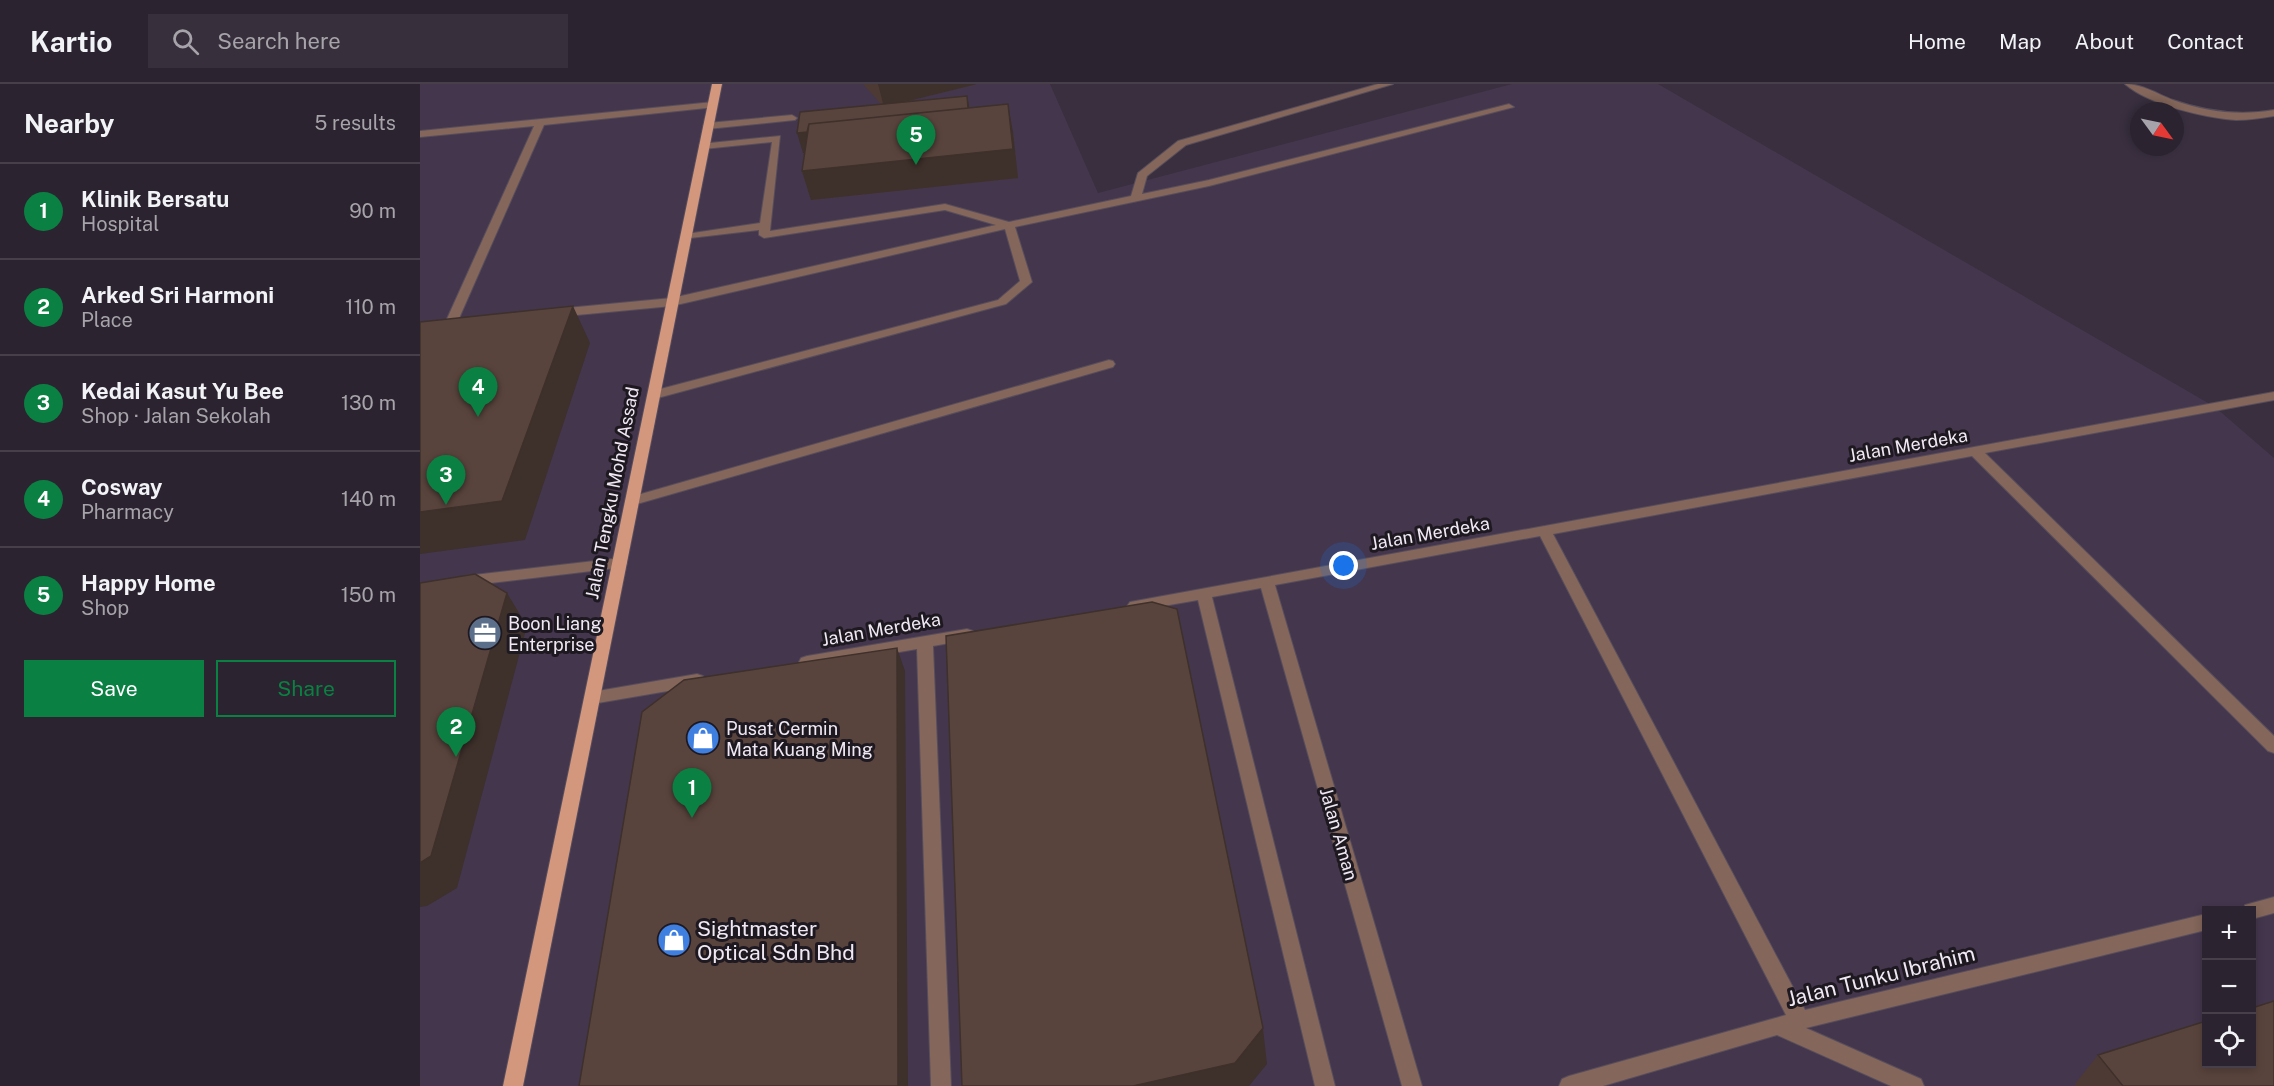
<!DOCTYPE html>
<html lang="en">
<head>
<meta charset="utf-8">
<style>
	body { margin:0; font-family:"Public Sans",sans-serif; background:#372f3b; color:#f1f3f6 }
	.controls { position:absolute; right:18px; bottom:18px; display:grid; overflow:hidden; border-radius:0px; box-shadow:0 3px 9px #0003 }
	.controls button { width:54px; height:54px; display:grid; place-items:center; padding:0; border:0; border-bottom:2px solid #47404b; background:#2b232f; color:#f1f3f6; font:30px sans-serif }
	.compass { position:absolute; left:1710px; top:18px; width:54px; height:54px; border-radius:50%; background:#2b232f; box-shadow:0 3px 9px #0003; rotate:123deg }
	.you { position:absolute; left:924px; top:482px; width:21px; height:21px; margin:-15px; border:4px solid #fff; border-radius:50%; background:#1a73e8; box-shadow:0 0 0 9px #1a73e833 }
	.badge { display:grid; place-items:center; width:39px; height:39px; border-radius:50%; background:#0b8043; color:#fff; font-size:20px; font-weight:700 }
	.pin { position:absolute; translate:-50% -50px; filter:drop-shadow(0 2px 3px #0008) }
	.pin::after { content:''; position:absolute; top:32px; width:21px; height:18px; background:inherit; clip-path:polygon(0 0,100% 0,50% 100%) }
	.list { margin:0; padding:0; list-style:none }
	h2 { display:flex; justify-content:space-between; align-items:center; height:78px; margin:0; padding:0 24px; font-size:26px }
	h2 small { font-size:20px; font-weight:400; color:#a6a4aa }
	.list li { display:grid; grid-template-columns:39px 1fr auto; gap:18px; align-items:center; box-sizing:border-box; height:96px; padding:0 24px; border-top:2px solid #47404b }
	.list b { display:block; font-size:22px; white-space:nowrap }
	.list p { margin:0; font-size:20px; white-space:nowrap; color:#a6a4aa }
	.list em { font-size:20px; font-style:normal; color:#a6a4aa }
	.actions { display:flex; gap:12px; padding:18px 24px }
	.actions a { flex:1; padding:14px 0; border:2px solid #0b8043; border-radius:0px; text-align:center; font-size:21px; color:#0b8043 }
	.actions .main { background:#0b8043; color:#fff }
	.icon { flex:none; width:33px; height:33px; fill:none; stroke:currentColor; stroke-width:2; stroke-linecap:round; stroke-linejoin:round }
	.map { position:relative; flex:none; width:1854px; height:1002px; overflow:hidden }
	header { display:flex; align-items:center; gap:36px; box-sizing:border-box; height:84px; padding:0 30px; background:#2b232f; border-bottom:2px solid #47404b }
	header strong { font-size:28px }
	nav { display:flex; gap:33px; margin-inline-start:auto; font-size:21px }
	.search { width:420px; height:54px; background:#372f3b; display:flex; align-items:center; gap:15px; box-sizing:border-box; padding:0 21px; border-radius:0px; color:#a6a4aa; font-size:22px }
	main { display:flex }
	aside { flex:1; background:#2b232f }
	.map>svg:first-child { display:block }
	.built { fill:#44364d; fill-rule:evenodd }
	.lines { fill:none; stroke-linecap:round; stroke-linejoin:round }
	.minor-casing { stroke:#564d5c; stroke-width:2 }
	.major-casing { stroke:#564d5c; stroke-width:2 }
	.minor { fill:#84665a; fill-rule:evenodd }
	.major { fill:#d3977e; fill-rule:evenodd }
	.wall { fill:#4d3a34 }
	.shaded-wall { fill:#3e302b }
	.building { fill:#59443d; stroke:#3e302b; stroke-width:1.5 }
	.labels { text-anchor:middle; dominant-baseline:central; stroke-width:6; stroke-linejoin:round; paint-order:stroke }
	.street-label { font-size:18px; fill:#f0e9f4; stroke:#1e1921 }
	.poi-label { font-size:18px; fill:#f0e9f4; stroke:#1e1921; text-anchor:start }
	.near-poi-label { font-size:21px; fill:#f0e9f4; stroke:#1e1921; text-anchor:start }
	.near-street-label { font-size:21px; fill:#f0e9f4; stroke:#1e1921 }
</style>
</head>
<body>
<header>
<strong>Kartio</strong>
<div class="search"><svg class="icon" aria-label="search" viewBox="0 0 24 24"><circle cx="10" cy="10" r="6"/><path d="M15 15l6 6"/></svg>Search here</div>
<nav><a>Home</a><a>Map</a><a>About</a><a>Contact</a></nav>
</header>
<main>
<aside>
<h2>Nearby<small>5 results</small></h2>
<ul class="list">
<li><span class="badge">1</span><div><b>Klinik Bersatu</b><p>Hospital</p></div><em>90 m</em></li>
<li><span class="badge">2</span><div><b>Arked Sri Harmoni</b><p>Place</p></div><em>110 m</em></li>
<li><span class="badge">3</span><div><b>Kedai Kasut Yu Bee</b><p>Shop · Jalan Sekolah</p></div><em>130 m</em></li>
<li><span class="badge">4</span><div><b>Cosway</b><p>Pharmacy</p></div><em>140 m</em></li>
<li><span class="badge">5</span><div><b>Happy Home</b><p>Shop</p></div><em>150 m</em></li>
</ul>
<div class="actions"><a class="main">Save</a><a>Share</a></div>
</aside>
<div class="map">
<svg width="1854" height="1002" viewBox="0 0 1854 1002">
	<rect width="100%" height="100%" fill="#392f3f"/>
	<path class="built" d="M0,0H630L678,109L1092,0H1238L1795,323L1854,374V1002H0ZM1786,826H1832V980H1786Z"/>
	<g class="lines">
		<defs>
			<path id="minor" d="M958,0H973L766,61L727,92L722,110L789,96L1089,20L1094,23L789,102L595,143L612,198L586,220L234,315L228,311L229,308L578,216L600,197L585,145L252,222L136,233L130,229L136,225L252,214L576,141L525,126L344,154L339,151V146L262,155V151L266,150L340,139L352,58L284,65L279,62L280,60L360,52L350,147L525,120L589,138L711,112L718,89L758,57Z
				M1705,0C1723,0 1737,10 1753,16C1787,28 1819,32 1854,26V32C1842,34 1829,36 1816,36C1786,34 1729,21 1705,0Z
				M293,18L296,19V23L124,41L37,239L4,268L0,269V259L26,237L114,42L0,53V47Z
				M372,31L377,34L375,36L288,45L283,42L288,39Z
				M689,276L693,277L695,280L693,283L217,420L212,422L205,417L207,414Z
				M1854,308V316L1565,369L1854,652V669L1848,667L1552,372L1133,450L1385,926L1786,830V846L1386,944L1501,995L1504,1002H1471L1357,951L1183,1002H1139L1142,995L1149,992L1366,931L1120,452L855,501L1002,1002H982L841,504L792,513L915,1002H895L778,516L715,527L710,526L707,522L710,518Z
				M200,474L205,475L207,479L205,483L45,502L38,497L45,492Z
				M547,545L553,547L555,551L553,555L513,562L531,1002H511L497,565L387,584L381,582L379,578L381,574L387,572Z
				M277,590L283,592L285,596L283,600L277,602L172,620L166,618L164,614L166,610L172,608Z
				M1854,813V829L1832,835V826H1823L1825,821Z"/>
			<path id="major" d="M292,0H302L103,1002H83Z"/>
		</defs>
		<use href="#minor" class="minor-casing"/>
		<use href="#major" class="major-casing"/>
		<use href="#minor" class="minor"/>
		<use href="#major" class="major"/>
	</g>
	<path class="wall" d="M443,0H557L484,18L550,24L593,48L598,94L391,116L382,87L384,69H383L461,20Z
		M1678,971L1854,1002H1656L1655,1000Z"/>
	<path class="shaded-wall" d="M458,0H557L464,23Z
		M547,12L551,32L553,52L383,69L377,49Z
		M588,20L593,48L598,94L391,116L382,87Z
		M153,222L170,259L105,456L0,470V428Z
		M87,509L107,542L37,804L7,822L0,823V779Z
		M477,564L485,587L488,1002H478Z
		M843,944L847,980L829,1002H713Z"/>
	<path class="building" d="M547,12L548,24L389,40L387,48L377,49L380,28Z
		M588,20L593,65L382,87L389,40Z
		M153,222L82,417L0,428V238Z
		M55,490L87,509L11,772L0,779V499Z
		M732,518L757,525L843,944L815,979L713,1002H542L526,552Z
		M477,564L478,1002H159L222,628L264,596Z
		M1854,917V1002H1703L1678,971L1786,937V980H1832V924Z"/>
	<defs>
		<symbol id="office-disc" viewBox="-11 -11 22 22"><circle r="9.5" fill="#5c6f8a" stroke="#1e1921"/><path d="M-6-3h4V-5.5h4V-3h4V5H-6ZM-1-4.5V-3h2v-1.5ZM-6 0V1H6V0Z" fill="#fff"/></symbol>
		<symbol id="shop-disc" viewBox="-11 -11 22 22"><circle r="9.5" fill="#3f7fe0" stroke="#1e1921"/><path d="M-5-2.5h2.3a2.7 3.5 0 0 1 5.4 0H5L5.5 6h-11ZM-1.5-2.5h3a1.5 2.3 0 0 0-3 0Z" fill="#fff"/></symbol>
	</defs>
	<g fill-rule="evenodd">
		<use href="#office-disc" x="46" y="530" width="38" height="38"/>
		<use href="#shop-disc" x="264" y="635" width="38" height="38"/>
		<use href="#shop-disc" x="235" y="837" width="38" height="38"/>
	</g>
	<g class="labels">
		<g class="street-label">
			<text transform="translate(1488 361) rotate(-10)">Jalan Merdeka</text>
			<text transform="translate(192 409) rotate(-79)">Jalan Tengku Mohd Assad</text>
			<text transform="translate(1010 449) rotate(-10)">Jalan Merdeka</text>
			<text transform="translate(461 545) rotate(-10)">Jalan Merdeka</text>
			<text transform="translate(919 750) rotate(74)">Jalan Aman</text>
		</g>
		<g class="poi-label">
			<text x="88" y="539">Boon Liang<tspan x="88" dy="21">Enterprise</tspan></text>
			<text x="306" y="644">Pusat Cermin<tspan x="306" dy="21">Mata Kuang Ming</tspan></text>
		</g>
		<g class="near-poi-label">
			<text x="277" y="844">Sightmaster<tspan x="277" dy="24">Optical Sdn Bhd</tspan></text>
		</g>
		<g class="near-street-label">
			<text transform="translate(1461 892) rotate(-14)">Jalan Tunku Ibrahim</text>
		</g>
	</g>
</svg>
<div class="controls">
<button>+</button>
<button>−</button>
<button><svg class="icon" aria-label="locate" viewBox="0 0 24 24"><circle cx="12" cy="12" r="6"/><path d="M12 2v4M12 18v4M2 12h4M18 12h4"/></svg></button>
</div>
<svg class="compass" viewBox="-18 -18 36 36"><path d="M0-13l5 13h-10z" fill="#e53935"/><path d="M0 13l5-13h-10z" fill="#a6a4aa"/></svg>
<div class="you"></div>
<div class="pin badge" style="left:272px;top:734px">1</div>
<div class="pin badge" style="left:36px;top:673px">2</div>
<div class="pin badge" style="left:26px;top:421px">3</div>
<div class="pin badge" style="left:58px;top:333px">4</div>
<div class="pin badge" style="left:496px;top:81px">5</div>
</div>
</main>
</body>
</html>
